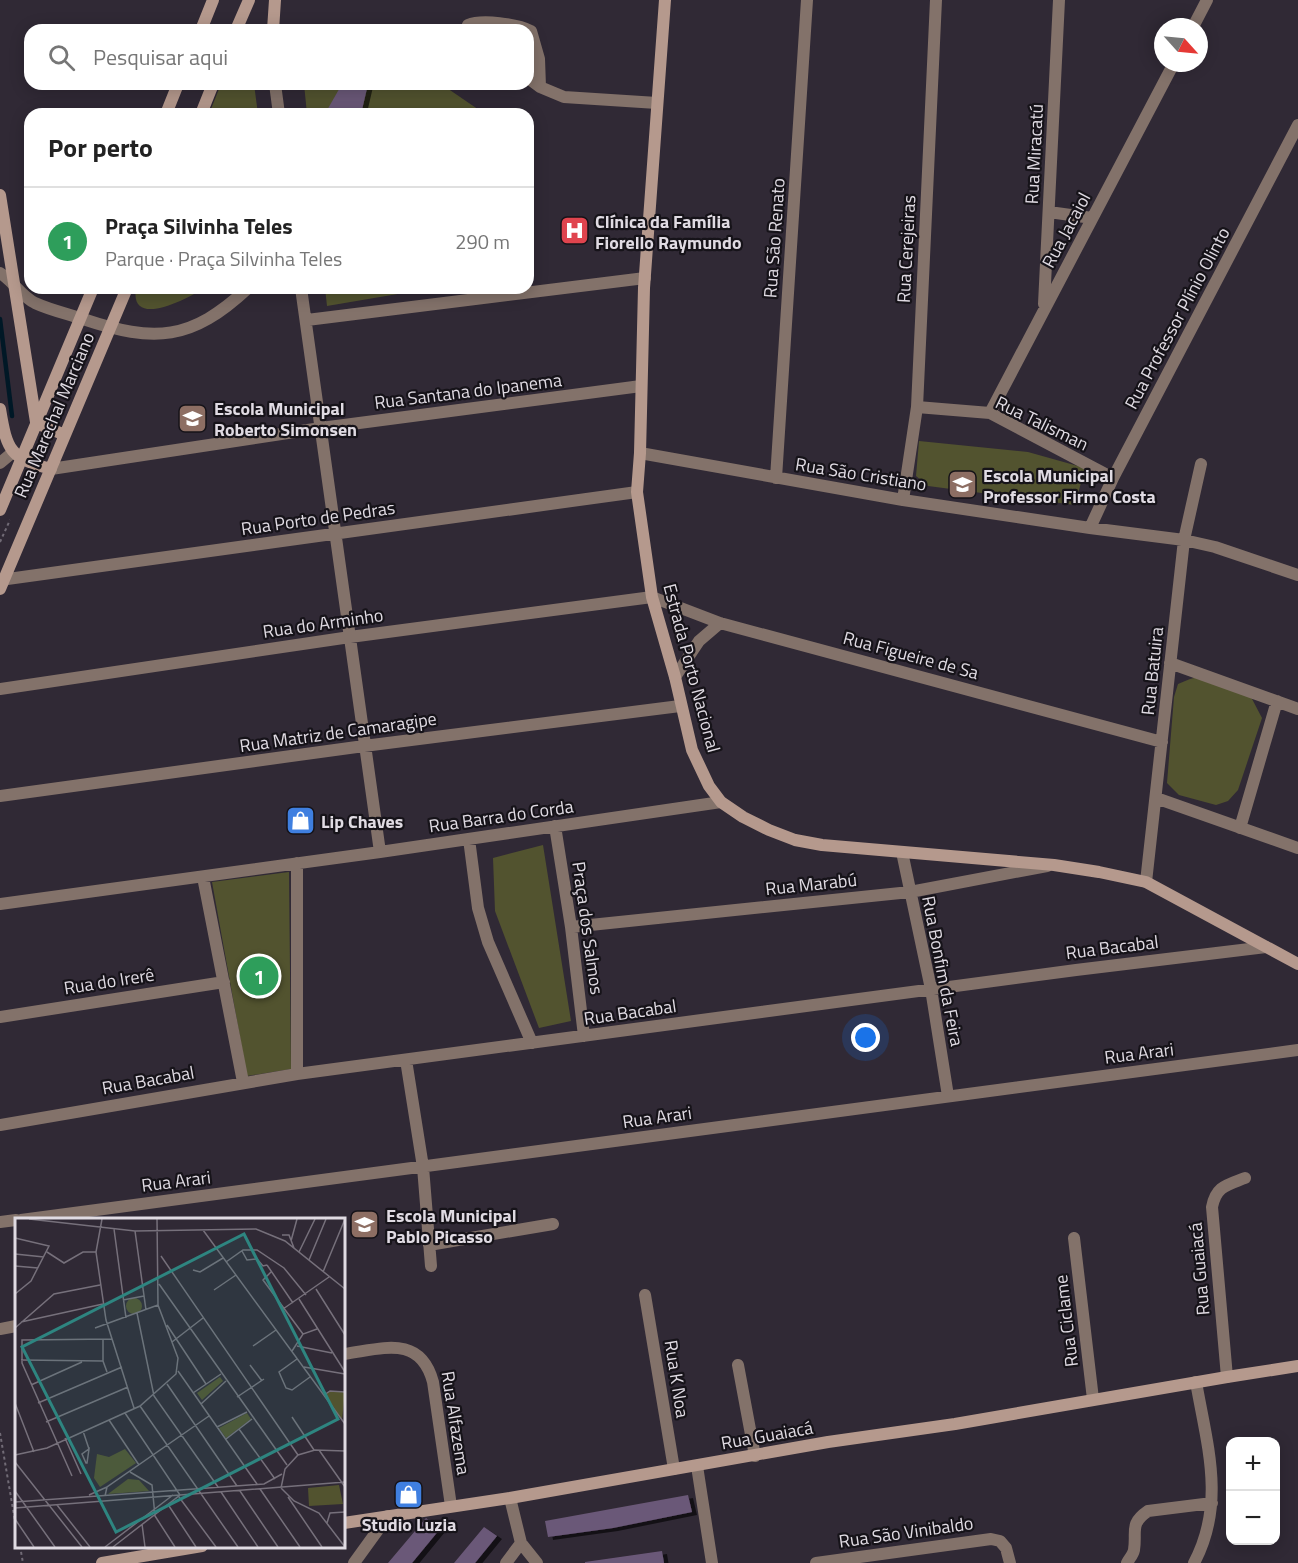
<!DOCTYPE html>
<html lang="pt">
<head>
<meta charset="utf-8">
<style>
	body { margin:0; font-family:"Titillium Web",sans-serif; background:#f6f6f6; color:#222 }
	.controls { position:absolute; right:18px; bottom:18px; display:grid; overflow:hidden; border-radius:12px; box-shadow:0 3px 15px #0003 }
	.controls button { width:54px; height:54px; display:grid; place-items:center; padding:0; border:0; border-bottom:2px solid #e0e0e0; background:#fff; color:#222; font:30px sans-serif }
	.compass { position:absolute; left:1154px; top:18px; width:54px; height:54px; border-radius:50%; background:#fff; box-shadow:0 3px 15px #0003; rotate:117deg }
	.you { position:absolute; left:866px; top:1038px; width:21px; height:21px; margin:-15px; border:4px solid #fff; border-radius:50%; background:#1a73e8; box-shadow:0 0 0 9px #1a73e833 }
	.badge { display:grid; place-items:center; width:39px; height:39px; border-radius:50%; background:#d93025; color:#fff; font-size:20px; font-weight:700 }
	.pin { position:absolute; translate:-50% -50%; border:3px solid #fff; box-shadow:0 2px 6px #0006 }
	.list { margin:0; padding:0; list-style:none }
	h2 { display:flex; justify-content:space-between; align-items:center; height:78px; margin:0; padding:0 24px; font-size:26px }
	h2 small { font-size:20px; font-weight:400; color:#767676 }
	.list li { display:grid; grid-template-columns:39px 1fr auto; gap:18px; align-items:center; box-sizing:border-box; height:108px; padding:0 24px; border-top:2px solid #e0e0e0 }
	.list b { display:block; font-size:22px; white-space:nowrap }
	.list p { margin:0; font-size:20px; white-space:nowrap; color:#767676 }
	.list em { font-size:20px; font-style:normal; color:#767676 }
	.icon { flex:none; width:33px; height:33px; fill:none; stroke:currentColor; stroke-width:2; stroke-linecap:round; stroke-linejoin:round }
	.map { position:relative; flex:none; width:1298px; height:1563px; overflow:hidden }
	.search { position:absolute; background:#fff; box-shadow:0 3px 15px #0003; left:24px; top:24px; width:510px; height:66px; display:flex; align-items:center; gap:15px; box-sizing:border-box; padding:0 21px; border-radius:18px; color:#767676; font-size:22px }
	.panel { position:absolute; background:#fff; box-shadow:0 3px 15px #0003; left:24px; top:108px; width:510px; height:186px; border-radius:18px }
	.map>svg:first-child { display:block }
	.green { fill:#52532f }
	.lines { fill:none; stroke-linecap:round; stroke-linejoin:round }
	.stream { stroke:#001826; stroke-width:4.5 }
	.building { fill:#6b5878; filter:url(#shadow) }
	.path { stroke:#716b76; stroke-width:2; stroke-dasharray:3 3; stroke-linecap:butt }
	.street { stroke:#83726a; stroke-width:12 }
	.secondary { stroke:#b5998d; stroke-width:12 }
	.labels { text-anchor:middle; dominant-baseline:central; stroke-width:4.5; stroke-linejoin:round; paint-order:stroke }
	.street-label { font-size:18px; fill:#e0dbe3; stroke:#161319 }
	.poi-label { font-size:18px; font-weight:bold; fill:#e0dbe3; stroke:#161319; text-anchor:start }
	.inset-road { fill:none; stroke:#76707b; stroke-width:1.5 }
	.view { fill:#2e8580; fill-opacity:0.15; stroke:#2e8580; stroke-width:3 }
	.inset-edge { fill:none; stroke:#e0dbe3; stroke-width:3 }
</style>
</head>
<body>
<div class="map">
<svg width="1298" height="1563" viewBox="0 0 1298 1563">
	<defs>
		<filter id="shadow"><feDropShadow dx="5" dy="3" stdDeviation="0" flood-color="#0009"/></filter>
	</defs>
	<rect width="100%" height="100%" fill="#302935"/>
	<path class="green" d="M221,84H254L258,114H209Z
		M304,84H441L485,114H307Z
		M136,288H204C189,298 129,330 136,288Z
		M325,288H433L327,306Z
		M919,441L1028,452L1085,468L1075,505L928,486L916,476Z
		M1198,677L1251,697L1262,718L1238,790L1228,801L1216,805L1179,795L1167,783L1174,697L1178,684L1190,679Z
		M543,845L571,1021L539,1028L495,911L493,858Z
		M289,872L291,1069L247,1076L212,882Z"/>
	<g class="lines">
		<path class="stream" d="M0,319L12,416"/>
	</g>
	<path class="building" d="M342,84H368L361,114H330L326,112Z
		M688,1495L692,1512L613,1528L548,1537L545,1521Z
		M426,1518L440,1529L412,1563H388Z
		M484,1527L497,1536L475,1563H454Z
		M662,1551L664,1563H585V1562Z"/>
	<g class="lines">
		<path class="path" d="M0,542L10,520
			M0,1433L16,1527
			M20,1546L23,1563"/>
		<path class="street" d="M1193,27L1207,0
			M466,30L468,25C482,19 517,24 531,31L539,59L540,87L528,78
			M275,84L279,114
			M540,87L564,97L657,103
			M1049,212L1092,218
			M0,273C13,281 21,296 35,303C50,310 68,314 83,319C155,343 191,341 248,288
			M301,288L380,852
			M1044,304L1059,0
			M307,320L645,278
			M917,407L990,413L1113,478
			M990,413L1174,63
			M640,453L903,500L1090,528L1184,540L1215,547L1298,575
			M0,463L12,453
			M51,469L321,428L641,386
			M776,478L807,0
			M903,500L917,407L936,0
			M1090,528L1113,478L1298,125
			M0,580L637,492
			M1170,663L1298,709
			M675,677L699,641L720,623
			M0,689L350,637L652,597L720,623L1162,742
			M0,796L364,746L680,706
			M1156,798L1298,848
			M555,826L571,927L584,1036
			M1240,828L1277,701
			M469,839L478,908L488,942L532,1043
			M902,852L931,989L948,1096
			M297,863V1074
			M203,877L243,1082
			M1146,882L1184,540L1201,464
			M0,904L380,852L721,802
			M571,927L910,892L1047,866
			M0,1017L224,982
			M406,1060L423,1167L431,1266
			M0,1125L297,1074L1076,970L1266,947
			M21,1220L1298,1050
			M0,1222L16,1220
			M1074,1238L1093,1399
			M429,1245L553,1224
			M645,1295L674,1469
			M0,1329L16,1326
			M344,1354C382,1349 420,1334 433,1382L451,1506
			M738,1365L755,1456
			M1227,1377L1212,1207C1216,1186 1227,1185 1245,1178
			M697,1466L712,1563
			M510,1498L521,1543L537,1563
			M354,1563L388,1516
			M506,1563L521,1543
			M816,1563L991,1539L1000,1541L1006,1548L1010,1563
			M1127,1563C1129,1559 1133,1555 1134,1550C1137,1531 1129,1524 1148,1511L1212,1503
			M1194,1563C1226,1503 1207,1445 1196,1382"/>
		<path class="secondary" d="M665,0L644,288L640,453L637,492L652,597L675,677L692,750L709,786L721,802L743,817L769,830L795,840L822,845L1054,865L1099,872L1146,882L1298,964
			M201,30L213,0
			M236,30L249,0
			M273,30L275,0
			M166,114L178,84
			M201,114L213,84
			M0,195L36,422
			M0,409C7,451 10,458 51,469
			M36,423L65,435
			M0,510L93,288
			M0,589L127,288
			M344,1523L510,1498L828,1442L955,1424L1227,1377L1298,1366
			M102,1563L202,1546"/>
	</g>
	<defs>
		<symbol id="hospital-square" viewBox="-11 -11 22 22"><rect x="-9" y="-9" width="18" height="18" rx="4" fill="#e0444e" stroke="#161319"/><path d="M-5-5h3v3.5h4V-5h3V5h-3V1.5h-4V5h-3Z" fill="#fff"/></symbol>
		<symbol id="school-square" viewBox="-11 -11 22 22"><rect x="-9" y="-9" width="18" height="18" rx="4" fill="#8d6e63" stroke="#161319"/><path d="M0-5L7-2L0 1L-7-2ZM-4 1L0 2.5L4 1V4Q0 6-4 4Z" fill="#fff"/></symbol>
		<symbol id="shop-square" viewBox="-11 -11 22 22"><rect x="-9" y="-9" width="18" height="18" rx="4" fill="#3f7fe0" stroke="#161319"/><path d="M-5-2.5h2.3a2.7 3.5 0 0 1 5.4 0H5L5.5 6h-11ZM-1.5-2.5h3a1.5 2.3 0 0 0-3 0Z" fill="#fff"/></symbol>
	</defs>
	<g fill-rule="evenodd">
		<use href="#hospital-square" x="558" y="214" width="33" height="33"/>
		<use href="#school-square" x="176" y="402" width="33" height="33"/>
		<use href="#school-square" x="946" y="468" width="33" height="33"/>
		<use href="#shop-square" x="284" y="804" width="33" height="33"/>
		<use href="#school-square" x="348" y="1208" width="33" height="33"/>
		<use href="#shop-square" x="392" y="1478" width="33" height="33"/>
	</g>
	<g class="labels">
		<g class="street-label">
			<text transform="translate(1034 154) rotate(-87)">Rua Miracatú</text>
			<text transform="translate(1066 230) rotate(-62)">Rua Jacaiol</text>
			<text transform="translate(774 238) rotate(-86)">Rua São Renato</text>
			<text transform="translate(906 249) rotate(-87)">Rua Cerejeiras</text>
			<text transform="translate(1177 318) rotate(-62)">Rua Professor Plínio Olinto</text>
			<text transform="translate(468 391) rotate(-7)">Rua Santana do Ipanema</text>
			<text transform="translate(54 415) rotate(-67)">Rua Marechal Marciano</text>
			<text transform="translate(1042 423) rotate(26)">Rua Talisman</text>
			<text transform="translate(861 474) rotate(9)">Rua São Cristiano</text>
			<text transform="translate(318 518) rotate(-8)">Rua Porto de Pedras</text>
			<text transform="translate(323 623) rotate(-8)">Rua do Arminho</text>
			<text transform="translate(911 655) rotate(15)">Rua Figueire de Sa</text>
			<text transform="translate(692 668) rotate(75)">Estrada Porto Nacional</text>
			<text transform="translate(1152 671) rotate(-84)">Rua Batuira</text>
			<text transform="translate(338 732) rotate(-8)">Rua Matriz de Camaragipe</text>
			<text transform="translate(501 816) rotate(-8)">Rua Barra do Corda</text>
			<text transform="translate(811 884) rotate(-6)">Rua Marabú</text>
			<text transform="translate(588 928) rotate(82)">Praça dos Salmos</text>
			<text transform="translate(1112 947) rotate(-7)">Rua Bacabal</text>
			<text transform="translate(943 971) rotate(79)">Rua Bonfim da Feira</text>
			<text transform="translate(109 981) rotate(-9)">Rua do Irerê</text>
			<text transform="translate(630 1012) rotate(-8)">Rua Bacabal</text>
			<text transform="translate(1139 1053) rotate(-7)">Rua Arari</text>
			<text transform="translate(148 1080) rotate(-10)">Rua Bacabal</text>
			<text transform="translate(657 1117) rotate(-8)">Rua Arari</text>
			<text transform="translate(176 1181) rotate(-7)">Rua Arari</text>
			<text transform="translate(1199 1269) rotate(-95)">Rua Guaiacá</text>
			<text transform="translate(1066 1321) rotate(-97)">Rua Ciclame</text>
			<text transform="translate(677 1379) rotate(81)">Rua K Noa</text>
			<text transform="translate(456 1423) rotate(81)">Rua Alfazema</text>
			<text transform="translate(767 1435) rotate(-10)">Rua Guaiacá</text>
			<text transform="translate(906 1532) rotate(-8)">Rua São Vinibaldo</text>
		</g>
		<g class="poi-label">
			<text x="595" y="221">Clínica da Família<tspan x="595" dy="21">Fiorello Raymundo</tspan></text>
			<text x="214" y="408">Escola Municipal<tspan x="214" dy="21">Roberto Simonsen</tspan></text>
			<text x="983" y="475">Escola Municipal<tspan x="983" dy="21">Professor Firmo Costa</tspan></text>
			<text x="321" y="821">Lip Chaves</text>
			<text x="386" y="1215">Escola Municipal<tspan x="386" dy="21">Pablo Picasso</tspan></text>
			<text x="409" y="1524" text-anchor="middle">Studio Luzia</text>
		</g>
	</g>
	<g transform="translate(15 1218)">
		<rect width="330" height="330" fill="#302935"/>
		<path d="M111 88a8 8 0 1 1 16 0a8 8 0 1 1-16 0ZM205,159L208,163L187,182L182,175ZM313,174H330L327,202L309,177ZM232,195L236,201L211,220L204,210ZM110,231L121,245L85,269L79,260L82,236L94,239ZM113,261L124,262L134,273L93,276ZM324,267L328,286L294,288L293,270Z" fill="#52532f"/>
		<path class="inset-road" d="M14,1L120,13L241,11L270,23L330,71M87,1L81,34L91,102L119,190M99,11L111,100M188,12L330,206M120,13L131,92M267,17H274L279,30M0,20L34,28L16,63L0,76M276,23L282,1M227,33L232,42L242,41L248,48L252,47M32,34L49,45L68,34H81M284,34L300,1M0,36L29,39M146,38L283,237M294,42L311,1M211,44L228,32H242L269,50L291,77M252,47L278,85M0,48L23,50M178,52L185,54L208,40M256,54L248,62L288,116M308,54L330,1M144,66L272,247M301,71L330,117M199,72L221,57M284,81L330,154M108,82L129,78M268,91L314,59M122,95L139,178L203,269M6,104L88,86M152,107L191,166M0,110L39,76L85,67M80,110L143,87M88,121V143L92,154M157,124L188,100M238,128L261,112M282,128L317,135M277,133L288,116L302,111M282,141L264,154L271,170L277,172L295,159M6,142L88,143M235,147L247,163M289,149L330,156M163,153L242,266M152,166L222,268M16,167L67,144M178,175L206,156M309,177L315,173L330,174M222,179L249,161M0,185L19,234M23,185L107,149M186,186L211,163M125,188L223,329M277,199L299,232M94,202L124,247M31,204L113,169M202,209L232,194M224,211L260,261M68,213L74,231M50,220L66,256M211,221L237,201M74,231L72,245H71L67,236ZM304,232L330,269M0,237L32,230L125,188L161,156L163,140L143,87L142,1M0,244L67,329M115,254L137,267L140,298L160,329M57,258L7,145V122L97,121M266,270L279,283L304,295L330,329M266,270L270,251L283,237L300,232L330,233M245,271L285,329M0,273L40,329M225,273L263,329M206,274L243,329M74,277L92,269M90,278L92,269L194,198M164,279L201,329M273,279L307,329M0,284L249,266L267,256M42,287L75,329M154,288L181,329M0,290L330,264M0,301L19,329M312,305L315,295L330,294M127,306L130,329M90,329L158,277M98,329L165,277L110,195"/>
		<path class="view" d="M229,16L323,201L101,314L7,129Z"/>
		<rect width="330" height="330" class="inset-edge"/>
	</g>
</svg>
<div class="controls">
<button>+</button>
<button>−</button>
</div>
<svg class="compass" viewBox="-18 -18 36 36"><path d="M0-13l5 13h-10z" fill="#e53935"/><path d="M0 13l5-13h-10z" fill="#767676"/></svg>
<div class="you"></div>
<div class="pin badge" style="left:259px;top:976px;background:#2e9e5b">1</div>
<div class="search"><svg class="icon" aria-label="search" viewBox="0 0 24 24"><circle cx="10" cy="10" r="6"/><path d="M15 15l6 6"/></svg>Pesquisar aqui</div>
<section class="panel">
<h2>Por perto<small></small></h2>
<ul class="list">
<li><span class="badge" style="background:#2e9e5b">1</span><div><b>Praça Silvinha Teles</b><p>Parque · Praça Silvinha Teles</p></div><em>290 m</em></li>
</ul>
</section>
</div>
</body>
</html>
